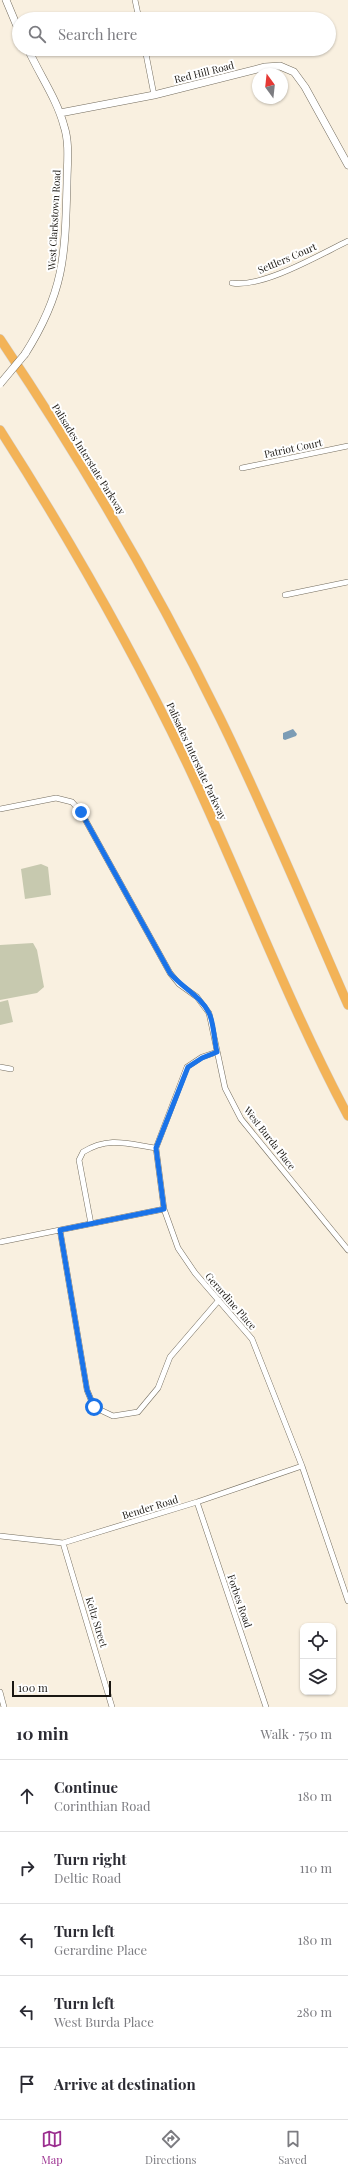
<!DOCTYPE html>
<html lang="en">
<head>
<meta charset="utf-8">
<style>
	body { margin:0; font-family:"Playfair Display",serif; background:#f7f7f7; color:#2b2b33 }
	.controls { position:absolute; right:12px; bottom:12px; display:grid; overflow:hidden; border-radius:8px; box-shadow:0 1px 3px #0004 }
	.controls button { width:36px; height:36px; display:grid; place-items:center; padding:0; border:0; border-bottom:1px solid #e1e1e2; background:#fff; color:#2b2b33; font:20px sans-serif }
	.compass { position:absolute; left:252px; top:68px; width:36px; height:36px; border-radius:50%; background:#fff; box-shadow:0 1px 3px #0004; rotate:345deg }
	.scale { position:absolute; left:12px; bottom:10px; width:99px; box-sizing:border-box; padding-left:4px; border:2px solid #1a1712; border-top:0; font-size:11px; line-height:14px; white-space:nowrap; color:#1a1712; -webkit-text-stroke:3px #fff; paint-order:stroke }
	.stop { position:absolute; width:12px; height:12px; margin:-9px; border:3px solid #1a73e8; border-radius:50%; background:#fff }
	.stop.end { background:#1a73e8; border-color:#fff; box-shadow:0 1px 4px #0008 }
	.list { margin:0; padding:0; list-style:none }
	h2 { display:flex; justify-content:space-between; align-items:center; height:52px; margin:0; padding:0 16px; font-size:17px }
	h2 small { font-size:13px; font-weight:400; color:#7c7c81 }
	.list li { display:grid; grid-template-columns:26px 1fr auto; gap:12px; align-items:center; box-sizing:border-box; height:72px; padding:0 16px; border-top:1px solid #e1e1e2 }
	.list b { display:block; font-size:15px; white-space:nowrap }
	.list p { margin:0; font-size:13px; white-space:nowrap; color:#7c7c81 }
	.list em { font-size:13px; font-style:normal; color:#7c7c81 }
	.icon { flex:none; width:22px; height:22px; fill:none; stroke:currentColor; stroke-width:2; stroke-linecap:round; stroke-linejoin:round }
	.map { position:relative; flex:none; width:348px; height:1707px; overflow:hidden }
	.search { position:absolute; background:#fff; box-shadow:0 1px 3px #0004; left:12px; right:12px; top:12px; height:44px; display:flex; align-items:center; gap:10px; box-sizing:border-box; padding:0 14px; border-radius:22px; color:#7c7c81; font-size:15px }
	.sheet { height:412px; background:#fff }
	nav { display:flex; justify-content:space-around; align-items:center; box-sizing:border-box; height:56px; border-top:1px solid #e1e1e2; background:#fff; font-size:11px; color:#7c7c81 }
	nav a { display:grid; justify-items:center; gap:2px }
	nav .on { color:#9b2e8f }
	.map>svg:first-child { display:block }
	.green { fill:#c7c9af }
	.water { fill:#7c9cb5 }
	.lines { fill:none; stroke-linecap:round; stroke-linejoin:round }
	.street-casing { stroke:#736c5e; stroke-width:6 }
	.secondary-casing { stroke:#736c5e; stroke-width:8 }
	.highway-casing { stroke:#d6d5d4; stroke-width:10 }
	.street { stroke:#fff; stroke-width:5 }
	.secondary { stroke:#fff; stroke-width:7 }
	.highway { stroke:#f3b357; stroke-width:9 }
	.secondary-bridge-casing { stroke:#736c5e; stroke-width:8; stroke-linecap:butt }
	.secondary-bridge { stroke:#fff; stroke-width:7 }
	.route { stroke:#1a73e8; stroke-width:5 }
	.labels { text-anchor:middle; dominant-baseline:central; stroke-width:4; stroke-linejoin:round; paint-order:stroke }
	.street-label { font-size:10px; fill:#1a1712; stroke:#fff }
</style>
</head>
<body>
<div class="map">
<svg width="348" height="1707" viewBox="0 0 348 1707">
	<rect width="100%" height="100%" fill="#f9f0e0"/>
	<path class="green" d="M41,864L48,867L51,895L25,899L21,869Z
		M33,943L37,950L44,987L37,993L0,1000V945Z
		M8,1000L13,1022L0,1025V1002Z"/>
	<path class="water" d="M293,729L297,734L296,736L285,740L283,739V733Z"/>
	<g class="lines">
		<defs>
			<path id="street" d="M135,0L139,19
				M145,49L154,95
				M232,283C263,288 319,255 348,241
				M242,468L348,446
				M285,595L348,582
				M0,809L56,798L72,802L81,812L170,973L179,984L197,997L209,1013L225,1088L241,1119L348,1250
				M217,1052L202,1057L187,1067L156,1148L164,1209L178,1248L195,1273L252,1339L302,1466L348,1601
				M0,1067L11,1069
				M91,1224L79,1160L83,1152C109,1136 128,1144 156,1148
				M60,1230L87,1390L94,1407L113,1416L138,1412L158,1388L170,1357L219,1300
				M0,1242L164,1209
				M197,1502L266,1707
				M0,1536L63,1543L197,1502L302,1466
				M63,1543L112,1707
				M0,1692L4,1707"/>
			<path id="secondary" d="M6,0L19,31
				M60,113L154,95L265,67L280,66L294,72L305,87L348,165
				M25,354C65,291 65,255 67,183C67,165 70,144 64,126C57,99 39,74 28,49"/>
			<path id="highway" d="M0,339C82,461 156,587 220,718C266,812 306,909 348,1005
				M0,430C71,541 136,655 192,774C245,888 289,1005 348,1116"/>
		</defs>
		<use href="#street" class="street-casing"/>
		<use href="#secondary" class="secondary-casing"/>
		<use href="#highway" class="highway-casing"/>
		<use href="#street" class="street"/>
		<use href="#secondary" class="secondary"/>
		<use href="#highway" class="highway"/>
		<defs>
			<path id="secondary-bridge" d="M0,384L25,354"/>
		</defs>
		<use href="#secondary-bridge" class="secondary-bridge-casing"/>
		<use href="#secondary-bridge" class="secondary-bridge"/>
	</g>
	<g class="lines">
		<path class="route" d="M81,812L170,973C181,987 201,996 209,1013C214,1023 214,1040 217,1052L202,1058L188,1067L156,1148L164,1209L60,1230L87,1390L94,1407"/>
	</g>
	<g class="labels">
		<g class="street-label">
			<text transform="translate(204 72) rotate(-14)">Red Hill Road</text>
			<text transform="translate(54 220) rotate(-87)">West Clarkstown Road</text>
			<text transform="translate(287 258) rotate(-23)">Settlers Court</text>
			<text transform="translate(293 448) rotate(-12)">Patriot Court</text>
			<text transform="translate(89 459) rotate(58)">Palisades Interstate Parkway</text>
			<text transform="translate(197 761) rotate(65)">Palisades Interstate Parkway</text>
			<text transform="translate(270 1138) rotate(52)">West Burda Place</text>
			<text transform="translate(231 1301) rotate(49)">Gerardine Place</text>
			<text transform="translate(150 1507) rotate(-17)">Bender Road</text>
			<text transform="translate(240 1601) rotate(71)">Forbes Road</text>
			<text transform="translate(97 1622) rotate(73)">Keltz Street</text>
		</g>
	</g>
</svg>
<div class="controls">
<button><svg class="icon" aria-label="locate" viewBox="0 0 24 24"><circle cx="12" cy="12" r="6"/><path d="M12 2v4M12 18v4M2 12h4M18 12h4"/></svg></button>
<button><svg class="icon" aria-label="layers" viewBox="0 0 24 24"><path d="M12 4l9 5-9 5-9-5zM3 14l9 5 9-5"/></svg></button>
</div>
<svg class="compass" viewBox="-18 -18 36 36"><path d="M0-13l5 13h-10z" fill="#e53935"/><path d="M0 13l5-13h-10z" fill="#7c7c81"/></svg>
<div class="scale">100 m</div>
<div class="stop" style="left:94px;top:1407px"></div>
<div class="stop end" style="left:81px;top:812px"></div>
<div class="search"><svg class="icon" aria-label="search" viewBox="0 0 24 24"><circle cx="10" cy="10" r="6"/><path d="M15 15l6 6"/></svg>Search here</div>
</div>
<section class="sheet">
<h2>10 min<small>Walk · 750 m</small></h2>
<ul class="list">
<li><svg class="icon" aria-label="ahead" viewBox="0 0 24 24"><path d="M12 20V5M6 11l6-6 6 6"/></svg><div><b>Continue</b><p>Corinthian Road</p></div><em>180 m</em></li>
<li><svg class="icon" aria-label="right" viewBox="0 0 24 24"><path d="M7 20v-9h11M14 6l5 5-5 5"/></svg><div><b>Turn right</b><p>Deltic Road</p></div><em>110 m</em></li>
<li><svg class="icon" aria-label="left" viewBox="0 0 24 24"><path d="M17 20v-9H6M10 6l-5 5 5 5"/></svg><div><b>Turn left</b><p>Gerardine Place</p></div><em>180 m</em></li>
<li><svg class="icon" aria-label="left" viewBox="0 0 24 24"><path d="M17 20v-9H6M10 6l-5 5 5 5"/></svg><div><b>Turn left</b><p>West Burda Place</p></div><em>280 m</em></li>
<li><svg class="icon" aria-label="arrive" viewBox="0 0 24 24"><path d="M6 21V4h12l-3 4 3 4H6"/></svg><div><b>Arrive at destination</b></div></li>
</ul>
</section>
<nav>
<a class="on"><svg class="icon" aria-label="map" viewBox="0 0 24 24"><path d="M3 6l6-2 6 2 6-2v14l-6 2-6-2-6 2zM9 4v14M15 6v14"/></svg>Map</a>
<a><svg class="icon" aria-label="directions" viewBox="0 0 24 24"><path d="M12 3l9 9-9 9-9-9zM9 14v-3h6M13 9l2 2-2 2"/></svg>Directions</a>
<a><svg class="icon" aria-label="saved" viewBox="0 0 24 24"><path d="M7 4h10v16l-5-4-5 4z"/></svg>Saved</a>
</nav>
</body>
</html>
